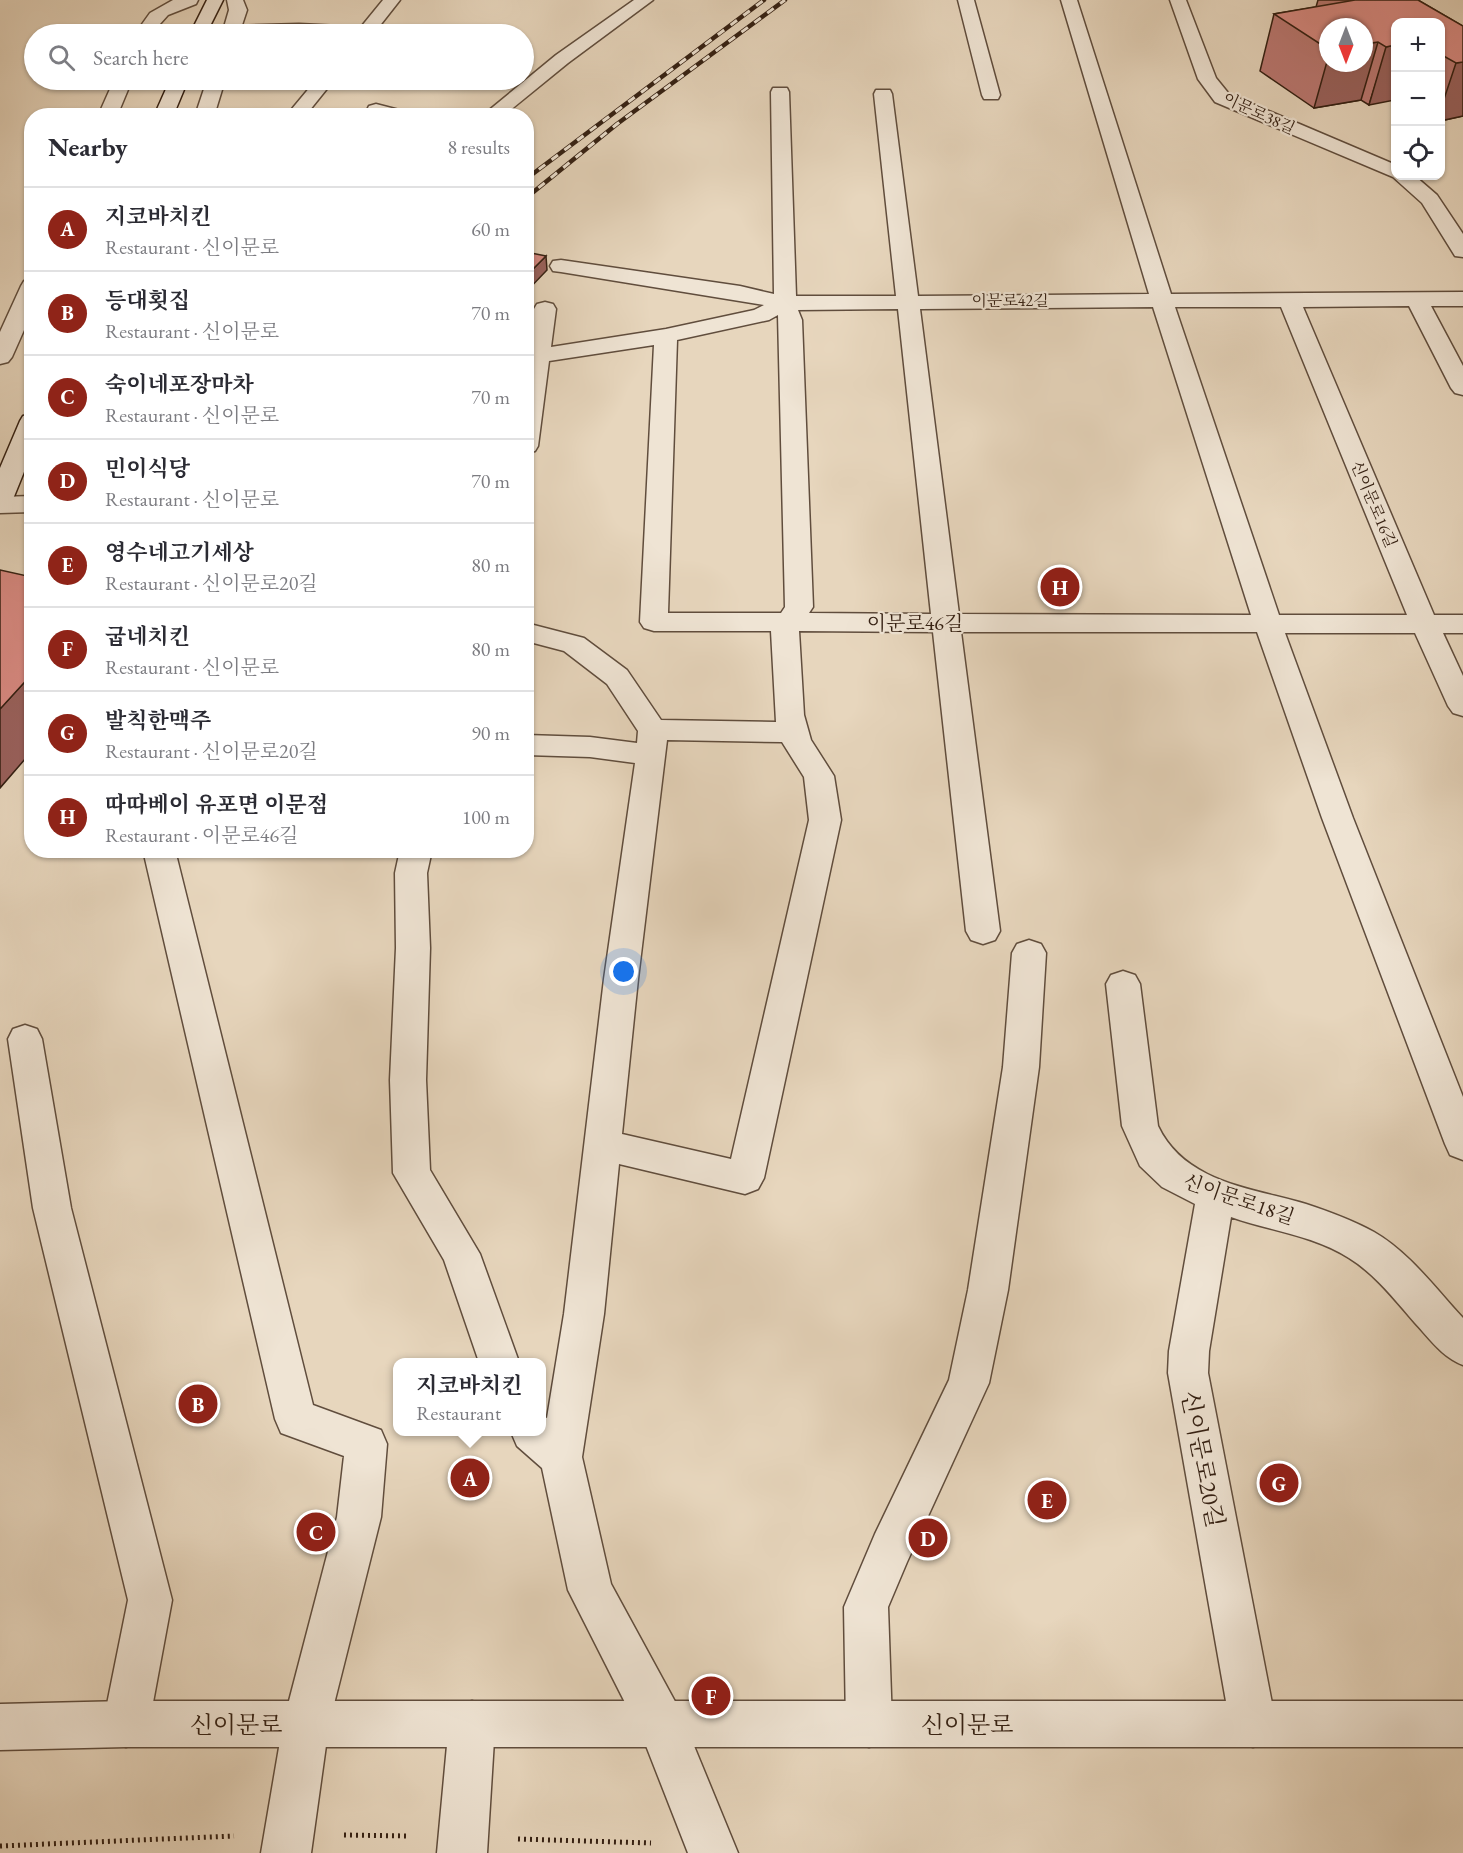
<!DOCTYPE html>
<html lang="en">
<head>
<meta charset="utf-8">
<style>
	body { margin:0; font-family:"EB Garamond","Noto Serif KR",serif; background:#f2f2f3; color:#2b2b33 }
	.controls { position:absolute; right:18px; top:18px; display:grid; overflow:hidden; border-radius:12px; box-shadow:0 2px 4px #0004 }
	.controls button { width:54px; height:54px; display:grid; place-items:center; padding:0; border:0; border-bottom:2px solid #e1e1e2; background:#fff; color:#2b2b33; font:30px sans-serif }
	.compass { position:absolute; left:1319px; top:18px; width:54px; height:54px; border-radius:50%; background:#fff; box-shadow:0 2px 4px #0004; rotate:180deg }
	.you { position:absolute; left:624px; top:972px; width:21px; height:21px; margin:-15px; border:4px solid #fff; border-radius:50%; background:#1a73e8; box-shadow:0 0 0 9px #1a73e833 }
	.badge { display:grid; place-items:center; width:39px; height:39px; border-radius:50%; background:#8f2418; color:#fff; font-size:20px; font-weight:700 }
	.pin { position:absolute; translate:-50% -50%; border:3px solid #fff; box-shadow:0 2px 6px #0006 }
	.popup { position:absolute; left:393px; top:1358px; width:153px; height:78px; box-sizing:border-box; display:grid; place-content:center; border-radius:12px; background:#fff; filter:drop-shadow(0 2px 4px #0005); font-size:20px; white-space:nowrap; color:#7c7c81 }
	.popup b { font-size:22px; color:#2b2b33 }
	.popup::after { content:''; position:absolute; left:50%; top:100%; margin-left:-12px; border:12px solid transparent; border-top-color:#fff }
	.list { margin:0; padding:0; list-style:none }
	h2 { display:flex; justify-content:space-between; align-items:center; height:78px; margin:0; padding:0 24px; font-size:26px }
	h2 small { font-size:20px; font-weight:400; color:#7c7c81 }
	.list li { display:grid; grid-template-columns:39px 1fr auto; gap:18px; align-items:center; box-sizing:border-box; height:84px; padding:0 24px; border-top:2px solid #e1e1e2 }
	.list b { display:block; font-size:22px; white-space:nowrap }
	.list p { margin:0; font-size:20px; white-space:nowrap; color:#7c7c81 }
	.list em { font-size:20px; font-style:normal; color:#7c7c81 }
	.icon { flex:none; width:33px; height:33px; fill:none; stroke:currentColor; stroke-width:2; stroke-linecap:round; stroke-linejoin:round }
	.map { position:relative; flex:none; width:1463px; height:1853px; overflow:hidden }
	.search { position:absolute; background:#fff; box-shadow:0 2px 4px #0004; left:24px; top:24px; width:510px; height:66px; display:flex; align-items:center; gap:15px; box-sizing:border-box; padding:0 21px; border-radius:33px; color:#7c7c81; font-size:22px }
	.panel { position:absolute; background:#fff; box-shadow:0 2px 4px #0004; left:24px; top:108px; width:510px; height:750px; border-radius:24px }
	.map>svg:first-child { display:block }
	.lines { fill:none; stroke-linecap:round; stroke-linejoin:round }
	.minor-casing { stroke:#604d3d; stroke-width:3 }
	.tertiary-casing { stroke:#604d3d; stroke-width:3 }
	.secondary-casing { stroke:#331f12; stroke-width:3 }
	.path { stroke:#331f12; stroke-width:5; stroke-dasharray:2 4; stroke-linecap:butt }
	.minor { fill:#efe4d4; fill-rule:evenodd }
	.tertiary { fill:#efe4d4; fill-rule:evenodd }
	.secondary { fill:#efe4d4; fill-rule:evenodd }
	.rail-casing { stroke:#331f12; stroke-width:4.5 }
	.rail { stroke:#efe4d4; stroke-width:3; stroke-dasharray:8; stroke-linecap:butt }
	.wall { fill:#bb7872; stroke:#331f12; stroke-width:1.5; fill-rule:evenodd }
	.shaded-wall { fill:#99615c; stroke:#331f12; stroke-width:1.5 }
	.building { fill:#da8b84; stroke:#331f12; stroke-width:1.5 }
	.labels { text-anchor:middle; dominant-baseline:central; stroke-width:4.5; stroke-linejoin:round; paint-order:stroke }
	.far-street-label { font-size:16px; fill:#331f12; stroke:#efe4d4 }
	.street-label { font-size:20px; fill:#331f12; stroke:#efe4d4 }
	.near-street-label { font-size:24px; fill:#331f12; stroke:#efe4d4 }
</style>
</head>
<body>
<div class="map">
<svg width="1463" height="1853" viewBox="0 0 1463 1853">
	<rect width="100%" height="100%" fill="#e7d6bd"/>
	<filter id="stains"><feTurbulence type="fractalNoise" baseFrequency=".00333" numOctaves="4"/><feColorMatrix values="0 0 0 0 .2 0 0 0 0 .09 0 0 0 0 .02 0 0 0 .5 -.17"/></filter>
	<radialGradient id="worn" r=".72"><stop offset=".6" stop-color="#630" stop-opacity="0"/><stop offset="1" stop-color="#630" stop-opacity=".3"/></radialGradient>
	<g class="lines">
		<defs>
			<path id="minor" d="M383,0H400L378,28L402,30L404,34H226L223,31L226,27L232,26L299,24L361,27Z
				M634,0H653L568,63L503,116H482L556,55Z
				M958,0H974L1000,95L998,99H984L982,95Z
				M1061,0H1077L1171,294L1463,292V306H1431L1463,366V395L1455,393L1451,388L1409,306L1303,307L1434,615H1463V633H1443L1463,676V716L1453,713L1448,706L1415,633H1285L1353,818L1463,1097V1160L1450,1155L1445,1144L1322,818L1257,632H961L1000,931L995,940L983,944L971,940L966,931L933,632L799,631L804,715L811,740L834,776L841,820L764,1178L758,1189L745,1194L619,1164L604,1314L582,1457L611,1584L678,1707L738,1853H688L643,1738L568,1590L542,1468L517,1446L511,1432H542V1416L547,1418L564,1314L604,979L635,763L590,757L526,755V735L590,737L637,743L638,731L607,684L564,651L526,641V623L584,638L627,670L661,720L776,722L771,631H654L644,628L640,622L654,345L549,361L538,446L535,451L526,453V353L534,309L537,304L545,302L553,304L556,309L551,347L666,329L754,310L764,305L561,272L553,271L550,266L553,261L561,260L740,286L774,294L771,92L773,88H787L789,92L796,296H896L874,94L876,90H890L892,94L918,296L1149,294ZM1153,307L1251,615L959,614L920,309ZM1175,307H1281L1407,615H1279ZM898,309L931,614L809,613L813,607L802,320L798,310ZM778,315L785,607L781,613H668L677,340L769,320ZM667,740L782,742L804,777L809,820L731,1159L622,1134L638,979Z
				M1170,0H1186L1216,78L1229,94L1396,165V176H1415L1437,195L1463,234V257L1455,256L1422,203L1393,177L1215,102L1198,79Z
				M316,80H334L305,116H286Z
				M376,104L407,112L409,116L369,114L367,110L369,106Z
				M143,850H175L313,1405L381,1430L387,1444L381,1517L329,1724L311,1853H261L283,1724L337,1517L344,1456L281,1433L275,1419Z
				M400,850H432L427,873L430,948L426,1080L430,1170L480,1254L519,1362H479L444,1260L393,1173L390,1080L396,948L395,873Z
				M1029,940L1041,944L1046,953L1039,1067L1008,1290L989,1383L907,1562L888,1607L892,1724L886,1741L869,1747L852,1741L846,1724L844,1607L875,1534L949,1380L968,1290L1003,1067L1012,953L1017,944Z
				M1123,971L1135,975L1140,984L1158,1126C1185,1183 1252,1188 1306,1204C1330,1212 1352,1220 1374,1232C1409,1252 1436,1289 1463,1318V1365C1442,1357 1430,1339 1415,1323C1395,1300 1375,1274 1349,1258C1313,1235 1270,1231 1231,1217L1209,1351L1208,1373L1276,1724L1270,1741L1253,1747L1236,1741L1230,1724L1168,1373L1169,1351L1195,1204L1162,1187L1140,1166L1122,1126L1106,984L1111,975Z
				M25,1025L37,1029L42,1039L71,1208L172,1600L149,1724L143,1741L126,1747L109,1741L103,1724L128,1600L33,1208L8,1039L13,1029Z
				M472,1701L489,1707L495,1724L487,1853H437L449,1724L455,1707Z"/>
			<path id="tertiary" d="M173,0H198L196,4L168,15L151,34H135L150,13Z
				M227,0H243L247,10L239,34H222L229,10Z
				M114,80H132L117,116H98Z
				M207,80H225L214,116H195Z
				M32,280V312L12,357L8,362L0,364V332L21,286L24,281Z
				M32,496V512L0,513V497Z
				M126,1701H1463V1747H126L0,1750V1704Z"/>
			<path id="secondary" d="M207,0H223L206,34H190Z
				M170,80H188L173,116H154Z
				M32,414V452L13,499L9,504L0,507V468L20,421L23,416Z"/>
		</defs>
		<use href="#minor" class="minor-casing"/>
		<use href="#tertiary" class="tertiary-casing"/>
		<use href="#secondary" class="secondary-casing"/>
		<path class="path" d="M344,1835L408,1836
			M518,1839L651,1843
			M0,1846L234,1836"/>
		<use href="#minor" class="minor"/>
		<use href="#tertiary" class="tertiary"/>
		<use href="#secondary" class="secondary"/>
		<defs>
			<path id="rail" d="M526,179L764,0
				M526,198L617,124L785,0"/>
		</defs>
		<use href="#rail" class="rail-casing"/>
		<use href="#rail" class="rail"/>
	</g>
	<path class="wall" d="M1318,0H1418L1463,26V116L1440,121V22H1395L1369,105L1361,100L1314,108L1260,71L1274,14L1316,7ZM1328,27L1364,63H1328Z"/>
	<path class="shaded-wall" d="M1378,42L1361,100L1314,108L1328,58V63H1364V44Z
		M1395,45V100L1369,105L1386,47Z
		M1463,62V116L1440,121V111L1456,63Z
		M546,256L547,270L526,292V276Z
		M32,674V751L0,788V709Z"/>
	<path class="building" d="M1355,0H1418L1463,26V62L1456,63L1440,54V22H1395V45L1386,47L1378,42L1364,44V27H1328V49L1274,14Z
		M526,252L546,256L526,276Z
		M0,570L32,577V674L0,709Z"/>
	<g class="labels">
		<g class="far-street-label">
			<text transform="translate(1259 113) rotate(25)">이문로38길</text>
			<text x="1010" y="300">이문로42길</text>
			<text transform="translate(1374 504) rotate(67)">신이문로16길</text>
		</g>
		<g class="street-label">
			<text x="915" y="623">이문로46길</text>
			<text transform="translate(1239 1199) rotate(19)">신이문로18길</text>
		</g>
		<g class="near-street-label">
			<text transform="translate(1203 1459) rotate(79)">신이문로20길</text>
			<text x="236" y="1724">신이문로</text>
			<text x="967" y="1724">신이문로</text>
		</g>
	</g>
	<rect width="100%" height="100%" filter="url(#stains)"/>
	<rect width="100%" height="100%" fill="url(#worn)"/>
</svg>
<div class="controls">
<button>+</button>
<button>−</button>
<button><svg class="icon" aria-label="locate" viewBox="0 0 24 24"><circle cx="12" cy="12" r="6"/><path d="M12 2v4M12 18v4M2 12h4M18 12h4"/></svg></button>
</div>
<svg class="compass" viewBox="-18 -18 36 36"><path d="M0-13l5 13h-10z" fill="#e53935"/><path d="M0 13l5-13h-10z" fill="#7c7c81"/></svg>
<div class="you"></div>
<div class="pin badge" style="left:470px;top:1478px">A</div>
<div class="popup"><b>지코바치킨</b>Restaurant</div>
<div class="pin badge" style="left:198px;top:1404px">B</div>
<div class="pin badge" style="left:316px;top:1532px">C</div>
<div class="pin badge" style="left:928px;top:1538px">D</div>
<div class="pin badge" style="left:1047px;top:1500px">E</div>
<div class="pin badge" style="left:711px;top:1696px">F</div>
<div class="pin badge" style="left:1279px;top:1483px">G</div>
<div class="pin badge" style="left:1060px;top:587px">H</div>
<div class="search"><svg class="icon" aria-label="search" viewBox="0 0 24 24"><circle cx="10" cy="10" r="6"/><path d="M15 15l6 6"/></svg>Search here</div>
<section class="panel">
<h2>Nearby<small>8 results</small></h2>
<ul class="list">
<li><span class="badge">A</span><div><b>지코바치킨</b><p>Restaurant · 신이문로</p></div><em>60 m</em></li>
<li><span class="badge">B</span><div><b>등대횟집</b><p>Restaurant · 신이문로</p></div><em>70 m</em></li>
<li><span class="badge">C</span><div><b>숙이네포장마차</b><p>Restaurant · 신이문로</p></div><em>70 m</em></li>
<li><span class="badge">D</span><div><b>민이식당</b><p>Restaurant · 신이문로</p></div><em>70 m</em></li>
<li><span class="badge">E</span><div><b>영수네고기세상</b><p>Restaurant · 신이문로20길</p></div><em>80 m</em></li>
<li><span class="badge">F</span><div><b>굽네치킨</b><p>Restaurant · 신이문로</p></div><em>80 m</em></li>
<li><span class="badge">G</span><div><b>발칙한맥주</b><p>Restaurant · 신이문로20길</p></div><em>90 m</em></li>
<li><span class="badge">H</span><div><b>따따베이 유포면 이문점</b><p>Restaurant · 이문로46길</p></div><em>100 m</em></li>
</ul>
</section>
</div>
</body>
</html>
